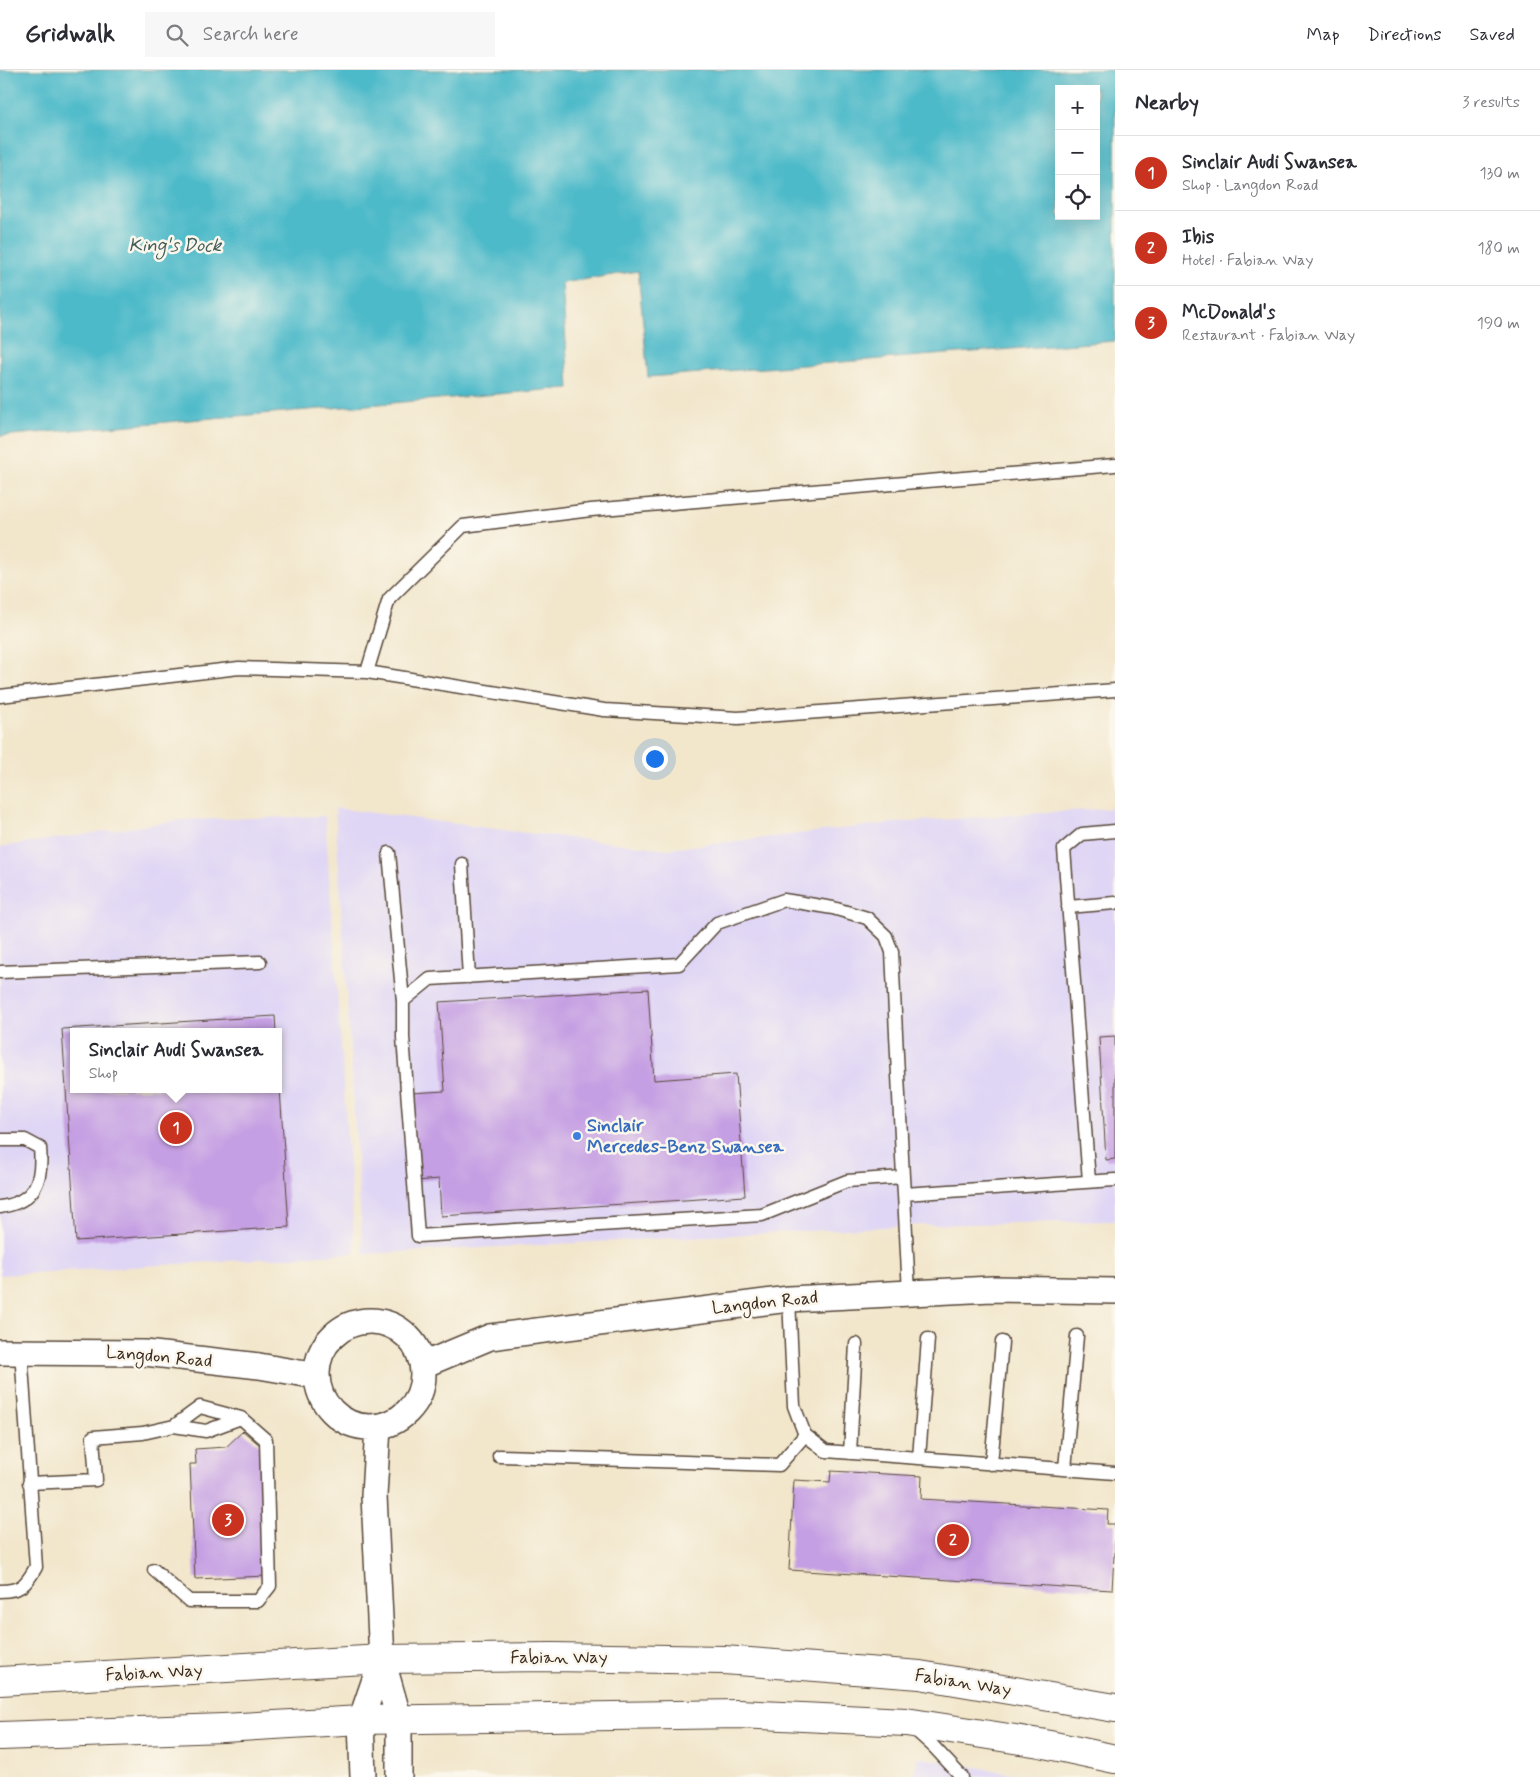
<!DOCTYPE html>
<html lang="en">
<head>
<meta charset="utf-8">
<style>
	body { margin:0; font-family:Mynerve,sans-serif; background:#f7f7f7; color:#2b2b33 }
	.controls { position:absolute; right:15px; top:15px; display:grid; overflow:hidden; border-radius:0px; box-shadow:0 5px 20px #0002 }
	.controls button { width:45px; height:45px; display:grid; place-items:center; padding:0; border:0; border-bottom:1px solid #e1e1e2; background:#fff; color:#2b2b33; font:25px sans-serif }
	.you { position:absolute; left:654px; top:688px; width:18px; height:18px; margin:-12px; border:4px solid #fff; border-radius:50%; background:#1a73e8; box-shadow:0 0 0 8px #1a73e833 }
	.badge { display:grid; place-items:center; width:32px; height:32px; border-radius:50%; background:#c8321e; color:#fff; font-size:16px; font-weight:700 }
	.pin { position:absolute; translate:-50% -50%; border:2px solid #fff; box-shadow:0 1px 5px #0006 }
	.popup { position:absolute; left:70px; top:958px; width:212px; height:65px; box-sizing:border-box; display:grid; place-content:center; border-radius:0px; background:#fff; filter:drop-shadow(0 1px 4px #0005); font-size:16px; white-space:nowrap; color:#7c7c81 }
	.popup b { font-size:19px; color:#2b2b33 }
	.popup::after { content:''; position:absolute; left:50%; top:100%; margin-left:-10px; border:10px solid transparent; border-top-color:#fff }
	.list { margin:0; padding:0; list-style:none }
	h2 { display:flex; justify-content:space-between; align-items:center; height:65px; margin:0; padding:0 20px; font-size:21px }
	h2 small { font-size:16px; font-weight:400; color:#7c7c81 }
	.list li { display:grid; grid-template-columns:32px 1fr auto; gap:15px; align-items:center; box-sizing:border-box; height:75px; padding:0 20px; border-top:1px solid #e1e1e2 }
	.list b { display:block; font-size:19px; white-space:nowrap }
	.list p { margin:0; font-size:16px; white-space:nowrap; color:#7c7c81 }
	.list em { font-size:16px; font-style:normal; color:#7c7c81 }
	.icon { flex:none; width:28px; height:28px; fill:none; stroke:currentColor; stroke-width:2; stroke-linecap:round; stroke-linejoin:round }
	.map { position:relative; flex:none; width:1115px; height:1707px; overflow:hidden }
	header { display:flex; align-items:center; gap:30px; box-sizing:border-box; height:70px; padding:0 25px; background:#fff; border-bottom:1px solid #e1e1e2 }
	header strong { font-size:24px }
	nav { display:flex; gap:28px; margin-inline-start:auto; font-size:18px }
	.search { width:350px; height:45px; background:#f7f7f7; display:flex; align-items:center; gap:12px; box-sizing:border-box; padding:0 18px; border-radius:0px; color:#7c7c81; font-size:19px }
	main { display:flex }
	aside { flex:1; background:#fff }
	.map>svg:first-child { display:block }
	.built { fill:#dfd5f5; fill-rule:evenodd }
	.water { fill:#4ebac9; stroke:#447274; fill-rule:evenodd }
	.building { fill:#c59fe3 }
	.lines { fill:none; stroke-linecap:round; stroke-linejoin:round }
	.service-casing { stroke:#564638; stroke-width:15 }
	.minor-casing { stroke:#564638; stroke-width:28 }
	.trunk-casing { stroke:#564638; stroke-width:30 }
	.service { stroke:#fff; stroke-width:12 }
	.minor { stroke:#fff; stroke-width:25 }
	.trunk { stroke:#fff; stroke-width:28 }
	.shop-dot { fill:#3f7fe0; stroke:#fbf7ec; stroke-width:2 }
	.labels { text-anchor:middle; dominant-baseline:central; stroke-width:5; stroke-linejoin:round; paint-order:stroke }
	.shop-label { font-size:18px; font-weight:bold; fill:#366cbe; stroke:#fbf7ec; text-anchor:start }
	.street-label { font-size:18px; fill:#3b2a1e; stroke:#fbf7ec }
	.water-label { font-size:19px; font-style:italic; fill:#425c5a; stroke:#fbf7ec }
</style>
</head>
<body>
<header>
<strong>Gridwalk</strong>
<div class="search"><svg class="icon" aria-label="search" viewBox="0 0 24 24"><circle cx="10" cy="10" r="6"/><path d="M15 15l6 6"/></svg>Search here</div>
<nav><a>Map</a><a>Directions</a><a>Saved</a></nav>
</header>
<main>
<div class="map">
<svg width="1115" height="1707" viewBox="0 0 1115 1707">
	<rect width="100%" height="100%" fill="#fbf7ec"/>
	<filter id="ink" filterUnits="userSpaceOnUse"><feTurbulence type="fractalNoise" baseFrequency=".02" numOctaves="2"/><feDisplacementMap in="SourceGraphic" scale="10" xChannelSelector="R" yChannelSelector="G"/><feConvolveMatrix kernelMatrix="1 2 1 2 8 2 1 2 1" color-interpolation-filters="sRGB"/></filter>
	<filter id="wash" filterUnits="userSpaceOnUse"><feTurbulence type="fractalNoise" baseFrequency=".0096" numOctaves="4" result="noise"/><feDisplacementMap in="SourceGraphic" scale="20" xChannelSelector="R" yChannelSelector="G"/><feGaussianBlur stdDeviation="1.12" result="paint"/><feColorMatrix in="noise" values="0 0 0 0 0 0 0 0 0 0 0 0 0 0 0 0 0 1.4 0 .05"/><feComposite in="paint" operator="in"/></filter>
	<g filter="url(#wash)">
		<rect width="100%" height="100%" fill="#f2e6cb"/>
		<path class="built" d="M335,738L526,763L668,779L892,753L1115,738V1151L923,1155L363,1184Z
			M325,746L355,1183L0,1205V777L182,750ZM74,962H278V1019H74Z
			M917,1687L1034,1707H914Z"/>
		<path class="water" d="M0,0H1115V271L648,307L638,201L562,213L569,318L0,366ZM1059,19H1096V146H1059Z"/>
		<g id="blocks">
			<path class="building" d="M648,919L654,1010L736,1004L745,1126L441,1146L439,1109L416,1111L410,1023L445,1021L439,932Z
				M275,946L276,962H74V1019H280L289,1157L76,1171L62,959Z
				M1115,966V1089L1106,1090L1099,967Z
				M243,1361L261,1376L267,1506L195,1509L190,1394H196L195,1379L226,1377Z
				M831,1401L922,1406L921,1429L1108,1440L1107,1454H1115V1486H1114L1112,1520L789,1500L794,1410L830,1412Z"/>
		</g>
	</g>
	<g filter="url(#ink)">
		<use href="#blocks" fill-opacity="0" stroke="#564638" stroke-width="1"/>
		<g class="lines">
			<defs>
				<path id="service" d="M367,602L389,529L463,456L591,440L1115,395
					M0,626L239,598L367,602L604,640L738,648L1115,620
					M389,783L403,931
					M462,794L469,907
					M1068,837L1115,833
					M0,902L260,892
					M0,1070H25L40,1078C43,1111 35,1132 0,1137
					M903,1107L847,1111L762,1145L418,1166L403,967V931L430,909L679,894L717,853L784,830L833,838L867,848L886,866L892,882L903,1107L904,1124L909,1223
					M1089,1111L1064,779L1082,764L1115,761
					M904,1124L1115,1110
					M789,1229L794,1336L805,1365L826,1381L1115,1403
					M174,1356L206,1361L241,1348
					M850,1383L856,1274
					M499,1386L779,1395L805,1365
					M919,1388L928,1269
					M991,1394L1002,1272
					M1065,1399L1077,1266
					M29,1413L96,1410L93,1367L143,1363L174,1356L200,1337L241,1348L266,1370L270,1516L258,1531H189L154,1500
					M0,1521C21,1521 26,1515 36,1497L21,1281
					M913,1658L933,1676L962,1707"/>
				<path id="minor" d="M317 1304a53 53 0 1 1 106 0a53 53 0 1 1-106 0Z
					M0,1282L145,1283L259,1296L317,1306
					M423,1295L490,1267L789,1229L992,1219L1115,1221
					M378,1357L374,1426L382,1589L399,1649V1707
					M363,1707L361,1650L382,1589"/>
				<path id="trunk" d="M0,1611L382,1589L553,1587L724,1590L920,1605L1115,1638
					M0,1666L223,1658L361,1650L739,1644L906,1652L1040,1673L1115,1689"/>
			</defs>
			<use href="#service" class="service-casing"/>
			<use href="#minor" class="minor-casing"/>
			<use href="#trunk" class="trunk-casing"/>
			<use href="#service" class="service"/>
			<use href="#minor" class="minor"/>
			<use href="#trunk" class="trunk"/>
		</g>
	</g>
	<circle class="shop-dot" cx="577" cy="1066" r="5"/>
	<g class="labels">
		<g class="shop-label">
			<text x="587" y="1056">Sinclair<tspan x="587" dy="21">Mercedes-Benz Swansea</tspan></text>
		</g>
		<g class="street-label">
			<text transform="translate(765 1233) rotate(-6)">Langdon Road</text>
			<text transform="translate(159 1287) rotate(5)">Langdon Road</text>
			<text x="559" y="1588">Fabian Way</text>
			<text transform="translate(154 1603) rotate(-3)">Fabian Way</text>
			<text transform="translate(963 1613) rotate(9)">Fabian Way</text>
		</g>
		<g class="water-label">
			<text x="175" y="175">King's Dock</text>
		</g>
	</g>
</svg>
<div class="controls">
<button>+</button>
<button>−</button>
<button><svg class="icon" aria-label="locate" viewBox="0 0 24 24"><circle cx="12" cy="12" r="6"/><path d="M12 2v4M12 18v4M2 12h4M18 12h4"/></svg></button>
</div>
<div class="you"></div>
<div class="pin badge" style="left:176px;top:1058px">1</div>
<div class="popup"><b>Sinclair Audi Swansea</b>Shop</div>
<div class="pin badge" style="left:953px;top:1470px">2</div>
<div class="pin badge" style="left:228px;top:1450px">3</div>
</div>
<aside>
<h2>Nearby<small>3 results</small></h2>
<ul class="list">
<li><span class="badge">1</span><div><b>Sinclair Audi Swansea</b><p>Shop · Langdon Road</p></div><em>130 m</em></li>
<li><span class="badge">2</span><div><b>Ibis</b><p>Hotel · Fabian Way</p></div><em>180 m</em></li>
<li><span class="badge">3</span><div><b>McDonald's</b><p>Restaurant · Fabian Way</p></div><em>190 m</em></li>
</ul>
</aside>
</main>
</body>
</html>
